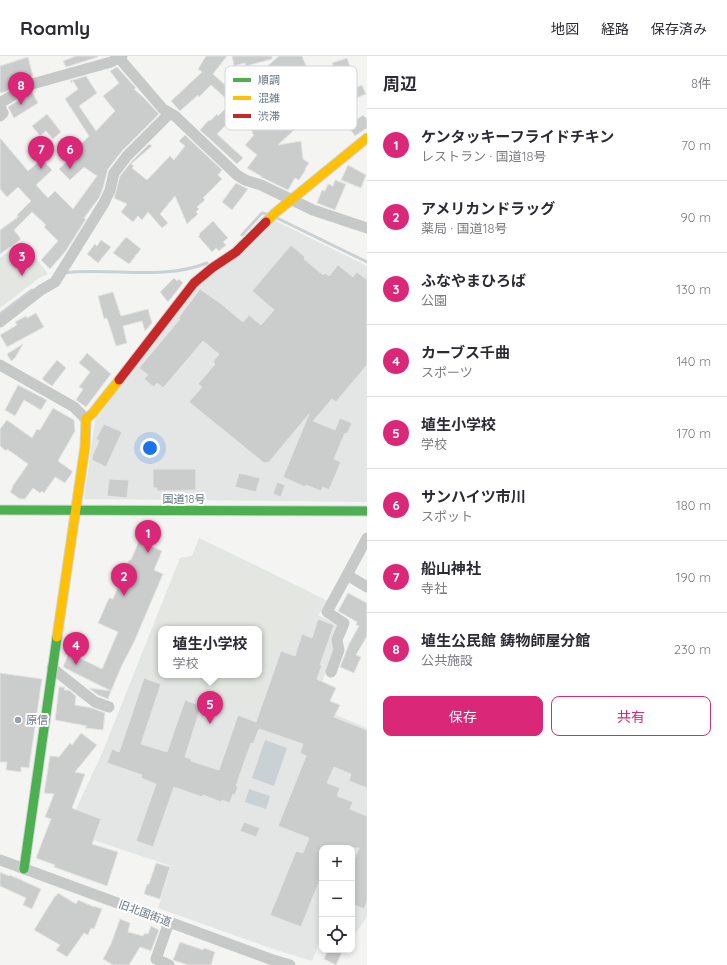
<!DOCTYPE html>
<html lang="ja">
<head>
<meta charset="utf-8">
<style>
	body { margin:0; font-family:Quicksand,"Noto Sans JP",sans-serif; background:#f7f7f7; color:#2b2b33 }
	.controls { position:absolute; right:12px; bottom:12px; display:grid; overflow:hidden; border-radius:8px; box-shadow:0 2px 6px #0003 }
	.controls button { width:36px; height:36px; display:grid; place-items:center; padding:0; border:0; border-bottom:1px solid #e1e1e2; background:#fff; color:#2b2b33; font:20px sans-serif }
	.you { position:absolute; left:150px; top:392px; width:14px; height:14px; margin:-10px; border:3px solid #fff; border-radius:50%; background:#1a73e8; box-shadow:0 0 0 6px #1a73e833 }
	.badge { display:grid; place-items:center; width:26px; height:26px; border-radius:50%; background:#db2777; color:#fff; font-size:13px; font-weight:700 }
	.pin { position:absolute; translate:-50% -33px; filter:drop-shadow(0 1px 2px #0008) }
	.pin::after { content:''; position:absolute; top:21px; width:14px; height:12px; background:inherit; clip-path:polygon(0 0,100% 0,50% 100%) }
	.popup { position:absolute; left:158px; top:570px; width:104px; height:52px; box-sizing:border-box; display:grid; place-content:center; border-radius:8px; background:#fff; filter:drop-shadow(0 1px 3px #0005); font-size:13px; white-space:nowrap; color:#7c7c81 }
	.popup b { font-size:15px; color:#2b2b33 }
	.popup::after { content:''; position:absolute; left:50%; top:100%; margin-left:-8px; border:8px solid transparent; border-top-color:#fff }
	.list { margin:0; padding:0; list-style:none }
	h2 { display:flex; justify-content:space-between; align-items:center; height:52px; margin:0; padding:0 16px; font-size:17px }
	h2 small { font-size:13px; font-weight:400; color:#7c7c81 }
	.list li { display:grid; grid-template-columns:26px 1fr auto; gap:12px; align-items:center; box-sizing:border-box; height:72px; padding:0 16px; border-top:1px solid #e1e1e2 }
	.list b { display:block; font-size:15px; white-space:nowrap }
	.list p { margin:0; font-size:13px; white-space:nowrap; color:#7c7c81 }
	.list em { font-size:13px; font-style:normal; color:#7c7c81 }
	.actions { display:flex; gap:8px; padding:12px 16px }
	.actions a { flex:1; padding:9px 0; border:1px solid #db2777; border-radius:8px; text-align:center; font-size:14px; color:#db2777 }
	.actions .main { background:#db2777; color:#fff }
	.icon { flex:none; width:22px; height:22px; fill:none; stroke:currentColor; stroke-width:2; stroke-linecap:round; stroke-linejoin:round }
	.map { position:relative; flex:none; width:367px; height:909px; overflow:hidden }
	header { display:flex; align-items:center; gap:24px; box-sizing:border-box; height:56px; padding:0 20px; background:#fff; border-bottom:1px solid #e1e1e2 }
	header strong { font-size:19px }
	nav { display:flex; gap:22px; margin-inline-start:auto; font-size:14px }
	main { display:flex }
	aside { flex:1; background:#fff }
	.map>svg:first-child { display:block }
	.built { fill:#e4e6e6; fill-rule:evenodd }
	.green { fill:#e3e6e1; fill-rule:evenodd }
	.water { fill:#cad1d4 }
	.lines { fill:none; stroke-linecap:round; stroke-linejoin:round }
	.stream { stroke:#cad1d4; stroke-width:3 }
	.building { fill:#cbcdcd; stroke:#e4e4e3 }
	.fast-casing { stroke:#d1d2d3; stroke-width:11 }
	.slow-casing { stroke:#d1d2d3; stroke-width:11 }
	.jam-casing { stroke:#d1d2d3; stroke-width:11 }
	.street { stroke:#c7c8c8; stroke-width:11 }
	.fast { stroke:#4caf50; stroke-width:9 }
	.slow { stroke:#ffc107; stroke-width:9 }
	.jam { stroke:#c62828; stroke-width:9 }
	.poi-dot { fill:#98a2aa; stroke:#fff; stroke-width:1.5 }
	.labels { text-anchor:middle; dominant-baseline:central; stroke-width:4; stroke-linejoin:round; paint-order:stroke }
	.street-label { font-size:11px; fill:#667582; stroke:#fff }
	.poi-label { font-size:11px; fill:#667582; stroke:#fff; text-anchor:start }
	.key { fill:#fff; stroke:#d1d6da; stroke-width:1 }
	.key-label { font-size:11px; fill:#667582 }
</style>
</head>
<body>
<header>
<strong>Roamly</strong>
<nav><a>地図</a><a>経路</a><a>保存済み</a></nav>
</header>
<main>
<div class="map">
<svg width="367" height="909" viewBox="0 0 367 909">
	<rect width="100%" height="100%" fill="#f4f5f3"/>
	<path class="built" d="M274,164L367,210V446L84,443L95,364L196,231Z
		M199,482L328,545L325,551L318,559L337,568L334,595L313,649L367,672V861L352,882V792H322V881L312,905L273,893L158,852L171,810L66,775L103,695L180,502L192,500ZM161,573H259V619H161Z"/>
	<path class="green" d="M22,185L48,218L39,222L0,252V202Z
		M199,482L312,537L291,592L278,588L257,645L244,651L136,613L180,502L192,500ZM161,573H259V619H161Z"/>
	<path class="water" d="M265,684L287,692L274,730L252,722Z
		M249,733L270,740L266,753L245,746Z"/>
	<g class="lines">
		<path class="stream" d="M277,162L367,206
			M242,179L262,157L266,158
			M64,217C111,211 162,225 207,207
			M0,258L32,234"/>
	</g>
	<path class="building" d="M76,0H98V1L66,11L63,5Z
		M206,0H227L213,18L234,37L237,34L238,35L279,0H302L310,19L299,26L303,30L289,42L290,44L280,53L264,34L250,46L266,65L278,55L294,74L278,89L301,85L303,103L309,107L305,113H306L299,124L295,122L288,134L261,121V120L247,112L257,99L245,89L254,79L252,77L253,76L238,57L217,78L243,102L237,108L200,74L209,64L210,65L217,58L218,60L231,47L211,29L199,41L198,39L180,55L171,45L202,16L198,13Z
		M232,0H272V3L246,10L245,7L234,10Z
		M28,1L33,20L5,36L0,37V10Z
		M347,2L352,17L330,24L327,11L333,9L332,7Z
		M117,11L136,32L134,33L143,41L159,58L122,95L108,113L103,132L99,142L84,162L86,163L65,196L50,213L41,204L58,185L44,171L46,169L32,156L14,174L21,183L0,198V174L18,161L17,159L31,145L18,131L7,141L0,133V82L28,115L42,103L52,114L36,129L48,142L55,135L73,153L97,120L84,111L70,124L59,113L72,101L70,99L89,80L65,43L78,33L73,25L71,27L70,25L86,20L97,37L79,50L96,75L115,55L103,40L119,27L110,15Z
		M362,29L366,38L351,44L348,35Z
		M32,36L38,47L14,62L8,51Z
		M47,58L61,76L53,83L46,75L40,80L32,70Z
		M363,59L367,63V72L355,80L348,70Z
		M185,79L222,114L218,119L222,123L203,142L205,144L197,151L199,153L196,156L198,158L187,168L175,140L160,158L168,167L162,172L148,156L142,164L138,160L133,166L121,156L127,148L114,142L120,120L132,105L149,88L152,90L131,108L134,110L132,112L147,124L170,100L174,104L185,90L179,85Z
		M348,109L366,119L361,132L341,124Z
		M335,124L346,128L335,154L317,147L322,134L325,135L328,128L333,130Z
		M236,127L248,133L232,154L222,146Z
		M213,165L228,182L223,186L226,189L219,195L216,192L212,196L198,180L200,179L199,178Z
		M126,181L141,193L129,208L113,197Z
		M101,184L111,191L98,207L87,198L95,188L97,190Z
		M291,189L305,201L304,203L323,219L325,217L329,220L338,209L353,221L357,216L367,224V309L336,346L332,343L313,365L335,374L340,362L352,367L347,378L345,377L334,403L341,406L329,434L323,431L321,435L306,429L305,431L283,421L309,358L269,406L264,407L189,346L202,331L198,328L215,308L213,306L219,298L203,285L163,332L157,327L154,331L144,323L148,319L139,312L180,263L177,264L200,233L220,247L243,266L249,259L261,269L274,254L252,235Z
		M174,222L177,225L179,223L183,227L168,246L160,236Z
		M113,236L121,260L148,253L152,267L145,275L142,265L123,270L127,287L116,290L107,262L104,263L98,240Z
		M36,257L44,271L7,291L0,279L17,269L15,266L26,260L27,262Z
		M23,288L15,302L11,305L7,298Z
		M87,297L111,318L86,351L76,344L83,333L79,331L90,316L79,307Z
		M57,304L66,312L52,330L42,323Z
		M18,329L47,344L41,354L24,344L15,360L5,354Z
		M53,352L74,364L75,375L58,405L72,415V417L65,427L55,421L44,437L42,435L40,437L33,432L25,443H20L10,436L13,431H12L28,408L7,393L6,395L0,390V373L7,364L32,382L37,373L40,374Z
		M104,368L122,376L106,411L92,404L93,398L99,385L96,383Z
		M153,413H196V434L157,435V432H153Z
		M239,417L260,422L256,436L235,431Z
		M109,423L129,424L127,442L107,440Z
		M277,426L285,429L281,441L273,438Z
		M139,485L162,495L154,514L163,518L134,586L122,609L111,635L63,611L69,597L102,613L118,576L98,567L109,542L113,543L129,504H131Z
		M348,537L367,547V580L356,599L361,601L354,617L340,611L349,588L359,570L356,569L357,566L338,555Z
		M318,563L334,569L320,609H322L317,623L336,632L330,645L340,649L334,661L367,674V732L349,725L351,718L334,711L327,727L340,732L337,740L353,746L350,753L367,760V845L364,853L352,848V809L359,792H322V818L301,871L270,859L296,795L303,797L309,782L278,770L306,700L300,697L303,688L259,673L253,688L251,687L236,730H238L235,739L233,738L230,747L222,744L221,746L203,739L202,741L174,731L153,791L136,785L156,728L141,722L142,719L107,707L112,693L119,696L132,658L133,659L132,658L144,622L161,628L141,688L167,696L185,644L201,650L185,701L191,703V705L219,714L238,659L256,666L281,595L295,600L302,578L312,582Z
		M0,617L42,623L29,712L21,711V716L6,714L7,706H0Z
		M59,631H65L64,634H69L76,640L75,649L92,652L105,657L103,674L85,672L87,670L55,664Z
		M89,632L111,635L108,643L98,639Z
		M81,677L97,689L75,716L85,718L72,752L101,763L92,788L118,796L107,830L54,811L55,809L36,802L51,763L45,761L54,738L44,737L50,700L59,701L70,687L72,689Z
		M244,766L260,772L256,781L240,775Z
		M156,807L170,811L160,843L144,838L147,828H149Z
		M0,816L9,820L10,819L19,823L41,833L32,853L23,849L26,842L0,830Z
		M58,837L76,848L78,844L94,851V850L102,853L94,873L91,872L88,879L84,877L67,901L56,894L60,889L34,874L55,840H56Z
		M120,863L130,867L128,876L143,880L145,877L148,878L151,870L159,874L151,895L140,891L129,909H113L103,903L111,888Z
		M180,886L203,894L204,892L215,896L211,909H188L173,904Z
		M328,894H343L336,909L324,903Z"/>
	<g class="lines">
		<defs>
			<path id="fast" d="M0,454L367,455
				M24,813L57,581"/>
			<path id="slow" d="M266,166L275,157L367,82
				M57,581L85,391L86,363L92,358L119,324"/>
			<path id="jam" d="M119,324L194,227L212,212L236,196L266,166"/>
		</defs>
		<use href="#fast" class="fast-casing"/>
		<use href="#slow" class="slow-casing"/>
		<use href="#jam" class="jam-casing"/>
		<path class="street" d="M119,2L163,53L175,60L237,119L245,124L261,129L313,154L367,172
			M0,47L32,28L111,6L122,0
			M0,51L3,57L0,60
			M0,266L41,234L55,226L104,147L110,134L114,117L127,100L170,57
			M0,309L74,351L86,363
			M367,482L347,519L367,531
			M52,612L95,646L109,651
			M331,616L339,594L337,584L344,567L327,556L347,519
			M0,804L270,903L290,909
			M169,866L156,903L169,909"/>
		<use href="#fast" class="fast"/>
		<use href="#slow" class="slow"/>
		<use href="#jam" class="jam"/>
	</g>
	<circle class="poi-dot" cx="18" cy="664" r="4"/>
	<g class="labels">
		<g class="street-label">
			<text x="184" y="443">国道18号</text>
			<text transform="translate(145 857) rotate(20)">旧北国街道</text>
		</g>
		<g class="poi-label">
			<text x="26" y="664">原信</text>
		</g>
	</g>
	<rect x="225" y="10" width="132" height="64" rx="6" class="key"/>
	<rect x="233" y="22" width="18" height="4" fill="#4caf50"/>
	<rect x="233" y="40" width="18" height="4" fill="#ffc107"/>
	<rect x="233" y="58" width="18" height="4" fill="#c62828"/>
	<g class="key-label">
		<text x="258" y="28">順調</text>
		<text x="258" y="46">混雑</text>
		<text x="258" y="64">渋滞</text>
	</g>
</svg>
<div class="controls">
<button>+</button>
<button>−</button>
<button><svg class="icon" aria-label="locate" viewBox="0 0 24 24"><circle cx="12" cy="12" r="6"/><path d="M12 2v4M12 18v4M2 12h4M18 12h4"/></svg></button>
</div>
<div class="you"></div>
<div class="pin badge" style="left:148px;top:497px">1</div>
<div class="pin badge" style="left:124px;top:540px">2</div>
<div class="pin badge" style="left:22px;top:220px">3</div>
<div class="pin badge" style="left:76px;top:609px">4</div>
<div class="pin badge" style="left:210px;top:668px">5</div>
<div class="popup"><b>埴生小学校</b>学校</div>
<div class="pin badge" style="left:70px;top:113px">6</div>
<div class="pin badge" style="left:41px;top:113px">7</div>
<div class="pin badge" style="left:21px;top:49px">8</div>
</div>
<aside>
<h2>周辺<small>8件</small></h2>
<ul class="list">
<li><span class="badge">1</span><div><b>ケンタッキーフライドチキン</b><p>レストラン · 国道18号</p></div><em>70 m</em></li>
<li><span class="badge">2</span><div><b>アメリカンドラッグ</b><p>薬局 · 国道18号</p></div><em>90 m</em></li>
<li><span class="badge">3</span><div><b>ふなやまひろば</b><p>公園</p></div><em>130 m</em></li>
<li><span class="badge">4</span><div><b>カーブス千曲</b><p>スポーツ</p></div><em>140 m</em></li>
<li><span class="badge">5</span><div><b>埴生小学校</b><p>学校</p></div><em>170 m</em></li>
<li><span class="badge">6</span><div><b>サンハイツ市川</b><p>スポット</p></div><em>180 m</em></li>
<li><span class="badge">7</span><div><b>船山神社</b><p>寺社</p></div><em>190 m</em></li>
<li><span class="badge">8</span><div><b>埴生公民館 鋳物師屋分館</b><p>公共施設</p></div><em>230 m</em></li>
</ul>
<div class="actions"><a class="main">保存</a><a>共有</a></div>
</aside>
</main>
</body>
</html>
